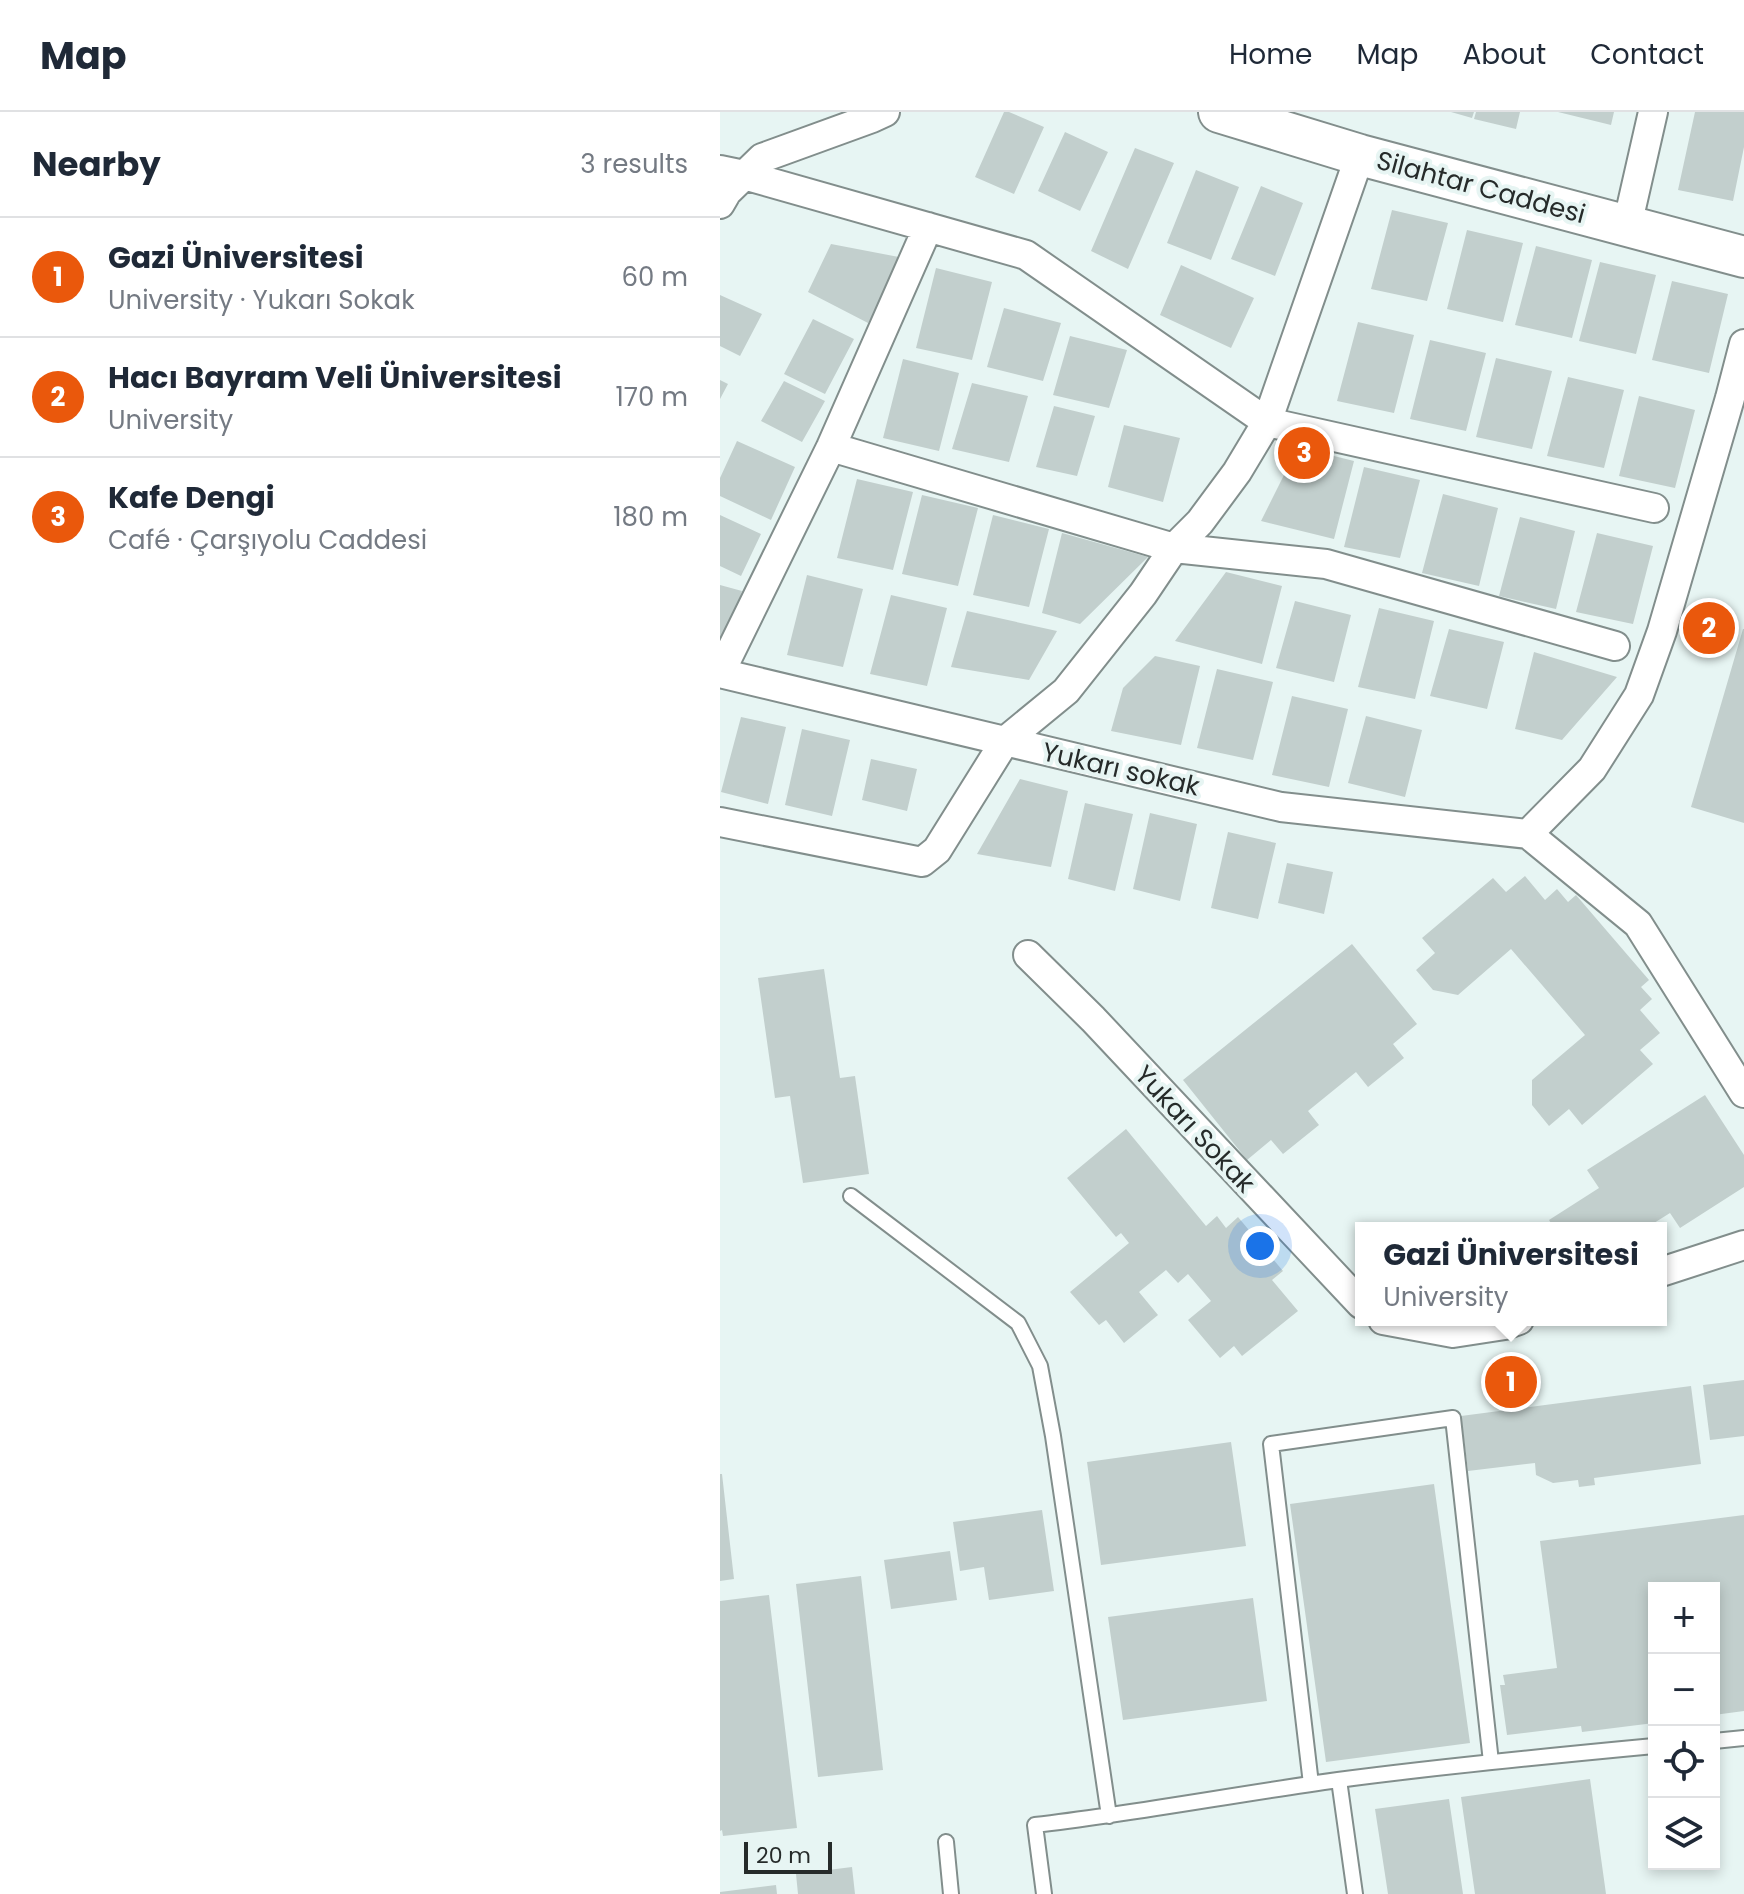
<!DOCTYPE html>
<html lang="en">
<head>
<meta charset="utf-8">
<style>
	body { margin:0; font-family:Poppins,sans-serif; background:#f2f2f3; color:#1f2937 }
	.controls { position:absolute; right:24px; bottom:24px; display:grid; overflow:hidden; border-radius:0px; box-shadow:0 4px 12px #0003 }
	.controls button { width:72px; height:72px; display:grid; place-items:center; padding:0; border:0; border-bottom:2px solid #e0e1e3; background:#fff; color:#1f2937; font:40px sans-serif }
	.scale { position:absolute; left:24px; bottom:20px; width:88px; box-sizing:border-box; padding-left:8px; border:4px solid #262b2a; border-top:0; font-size:22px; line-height:28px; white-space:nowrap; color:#262b2a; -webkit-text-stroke:6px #e7f5f3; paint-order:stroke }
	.you { position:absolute; left:540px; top:1134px; width:28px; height:28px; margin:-20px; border:6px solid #fff; border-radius:50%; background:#1a73e8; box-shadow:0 0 0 12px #1a73e833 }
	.badge { display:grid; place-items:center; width:52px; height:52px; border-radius:50%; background:#ea580c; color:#fff; font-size:26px; font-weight:700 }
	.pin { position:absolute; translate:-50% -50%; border:4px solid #fff; box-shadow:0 2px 8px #0006 }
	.popup { position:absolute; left:635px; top:1110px; width:312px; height:104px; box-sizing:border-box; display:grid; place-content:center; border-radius:0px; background:#fff; filter:drop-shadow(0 2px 6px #0005); font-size:26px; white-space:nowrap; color:#747a83 }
	.popup b { font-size:30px; color:#1f2937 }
	.popup::after { content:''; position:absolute; left:50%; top:100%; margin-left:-16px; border:16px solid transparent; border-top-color:#fff }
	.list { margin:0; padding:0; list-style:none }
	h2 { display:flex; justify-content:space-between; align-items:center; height:104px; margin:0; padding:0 32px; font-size:34px }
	h2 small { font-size:26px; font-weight:400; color:#747a83 }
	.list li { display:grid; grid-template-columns:52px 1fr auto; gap:24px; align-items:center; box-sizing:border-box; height:120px; padding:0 32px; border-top:2px solid #e0e1e3 }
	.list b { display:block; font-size:30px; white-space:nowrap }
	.list p { margin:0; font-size:26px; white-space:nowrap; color:#747a83 }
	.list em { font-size:26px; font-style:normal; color:#747a83 }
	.icon { flex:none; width:44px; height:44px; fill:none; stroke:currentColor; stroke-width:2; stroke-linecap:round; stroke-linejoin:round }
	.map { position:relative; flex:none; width:1024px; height:1782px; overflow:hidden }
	header { display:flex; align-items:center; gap:48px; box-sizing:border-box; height:112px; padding:0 40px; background:#fff; border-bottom:2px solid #e0e1e3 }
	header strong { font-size:38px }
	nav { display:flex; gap:44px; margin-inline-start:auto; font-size:28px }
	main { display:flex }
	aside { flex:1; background:#fff }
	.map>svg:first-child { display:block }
	.building { fill:#c2cfcd }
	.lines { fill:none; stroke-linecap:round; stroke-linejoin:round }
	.lane-casing { stroke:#828e8c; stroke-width:18 }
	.street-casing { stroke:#828e8c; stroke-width:32 }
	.secondary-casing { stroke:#828e8c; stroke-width:44 }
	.lane { stroke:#fff; stroke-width:14 }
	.street { stroke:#fff; stroke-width:28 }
	.secondary { stroke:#fff; stroke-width:40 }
	.labels { text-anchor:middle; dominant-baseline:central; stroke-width:8; stroke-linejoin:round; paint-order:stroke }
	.street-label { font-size:26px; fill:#262b2a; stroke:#e7f5f3 }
</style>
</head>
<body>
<header>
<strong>Map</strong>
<nav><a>Home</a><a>Map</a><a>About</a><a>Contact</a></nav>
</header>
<main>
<aside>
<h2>Nearby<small>3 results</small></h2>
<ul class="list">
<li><span class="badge">1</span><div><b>Gazi Üniversitesi</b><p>University · Yukarı Sokak</p></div><em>60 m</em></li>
<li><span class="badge">2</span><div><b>Hacı Bayram Veli Üniversitesi</b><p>University</p></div><em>170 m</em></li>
<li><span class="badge">3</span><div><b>Kafe Dengi</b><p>Café · Çarşıyolu Caddesi</p></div><em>180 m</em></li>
</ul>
</aside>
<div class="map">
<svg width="1024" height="1782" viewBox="0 0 1024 1782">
	<rect width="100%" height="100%" fill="#e7f5f3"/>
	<path class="building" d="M284,0H289L324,15L294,82L255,65Z
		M731,0H754L752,6Z
		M756,0H800L796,17L754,7Z
		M838,0H894L891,13Z
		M975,0H1024V35L1013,89L958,78Z
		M345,20L388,40L360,99L318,79Z
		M415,36L454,51L408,157L371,139Z
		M476,58L519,75L491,148L447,131Z
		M541,74L583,91L555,164L511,147Z
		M672,98L728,111L707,189L651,177Z
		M747,118L803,131L783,210L727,197Z
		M111,132L184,146L148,211L88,180Z
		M816,134L872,148L852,226L795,213Z
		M880,150L936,163L916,242L859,229Z
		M461,153L534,186L511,236L440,203Z
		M216,156L272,170L252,248L196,236Z
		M952,169L1008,182L989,261L932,248Z
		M0,183L42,202L20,244L0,234Z
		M284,196L341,211L323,269L267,255Z
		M93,207L134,227L105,282L64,262Z
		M638,210L694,223L674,301L617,289Z
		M350,224L407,238L389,296L333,283Z
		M710,228L766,241L746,319L690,307Z
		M776,246L832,259L812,337L756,325Z
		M183,247L239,261L219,339L163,326Z
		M848,265L904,278L884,356L827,344Z
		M0,268L8,272L0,287Z
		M64,269L105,289L82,330L41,309Z
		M252,271L308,284L289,350L232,337Z
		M919,284L975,298L955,376L899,364Z
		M334,294L375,304L357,364L316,355Z
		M404,313L460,326L443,390L388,375Z
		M17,329L75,355L51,408L0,384V366Z
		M578,335L634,349L614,427L541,409Z
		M644,355L700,368L680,446L624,435Z
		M137,367L193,380L173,458L117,446Z
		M723,382L778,396L759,474L702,461Z
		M202,383L258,396L238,474L182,462Z
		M0,403L41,422L21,464L0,454Z
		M273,403L329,417L309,495L253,483Z
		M800,405L855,419L836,497L779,484Z
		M342,421L428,445L360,512L322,501Z
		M877,421L933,434L913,512L856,500Z
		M506,460L562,474L542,552L455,529Z
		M87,463L143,477L123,555L67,543Z
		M0,473L22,479L5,530L0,528Z
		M171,483L227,496L207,574L150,562Z
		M575,489L631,503L614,570L556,556Z
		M659,496L714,509L695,587L638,575Z
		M247,499L337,519L309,568L231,555Z
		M729,517L784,530L767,597L710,584Z
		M1023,517H1024V711L971,695Z
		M814,540L897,565L842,628L795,617Z
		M435,544L480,554L461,633L391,619L403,576Z
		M497,557L553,570L533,648L477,636Z
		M572,584L628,597L609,675L552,663Z
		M646,604L702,618L685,685L628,671Z
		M21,605L66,615L48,692L1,680Z
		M82,617L130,628L112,704L65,693Z
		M151,647L197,657L187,699L142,688Z
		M300,667L348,679L331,755L257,742Z
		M365,691L413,702L395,779L348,767Z
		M430,701L477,712L460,789L413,777Z
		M508,720L556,731L538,807L491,796Z
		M567,751L613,760L604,802L558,791Z
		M805,764L825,788L837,777L848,790L856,783L929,868L921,875L932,887L920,898L940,921L920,938L933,952L862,1013L849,997L829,1014L812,993V968L865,923L791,837L738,883L713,878L696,858L715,841L702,826L773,766L786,780Z
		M632,832L697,912L673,932L684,946L648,975L636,960L588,999L599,1013L563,1042L551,1028L527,1048L463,968Z
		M104,857L120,966L135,964L149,1062L83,1071L70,984L55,986L38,866Z
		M985,983L1024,1043V1075L960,1116L950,1101L926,1116H834L829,1108L879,1076L867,1058Z
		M406,1017L486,1114L497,1104L506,1116L518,1105L563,1159L552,1168L578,1199L522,1244L514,1234L500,1246L468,1208L491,1189L468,1162L458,1171L446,1158L419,1180L438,1203L404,1231L386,1208L379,1213L350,1180L409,1131L401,1121L396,1125L347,1066Z
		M1024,1268V1324L990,1328L983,1273Z
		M971,1274L981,1352L874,1366L875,1373L859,1375L858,1368L833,1371L816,1363L815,1351L748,1359L741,1304Z
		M511,1330L526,1434L381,1453L367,1350Z
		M0,1362H2L14,1467L0,1469Z
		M714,1372L750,1631L606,1650L570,1392Z
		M322,1398L334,1479L269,1488L264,1455L240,1459L233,1410Z
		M1024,1403V1599L994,1603V1476H934V1611L862,1620L861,1614L787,1623L780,1573H785L783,1563L837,1556L820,1429Z
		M230,1439L237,1488L171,1497L164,1448Z
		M141,1464L163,1658L98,1665L76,1472Z
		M49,1483L77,1716L3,1724L2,1718L0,1719V1489Z
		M533,1486L547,1589L403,1608L388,1505Z
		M870,1667L886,1782H755L741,1685Z
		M729,1687L743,1782H668L655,1697Z
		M132,1755L135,1782H78L76,1762Z
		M56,1773L57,1782H0V1780Z"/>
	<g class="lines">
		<defs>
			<path id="lane" d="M131,1084L298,1211L320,1254L333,1324L389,1704
				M994,1629L1024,1626
				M619,1668L635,1782
				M591,1672L551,1332L733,1306L771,1650
				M226,1730L231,1782
				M324,1782L315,1713C417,1701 517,1682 618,1668C723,1654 828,1644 934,1634"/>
			<path id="street" d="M0,58L24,63L306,143L547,310L934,396
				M0,92L7,80L42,46L152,6L165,0
				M907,114L933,0
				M111,335L454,436L606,452L895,534
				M0,561L561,695L808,722
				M0,561L111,335L208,115
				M0,710L202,750L217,738L285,629L346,579L423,482L454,436L480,410L517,360L547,310L640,43
				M808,722L872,657L919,583L942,519L1010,286L1024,232
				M808,722L918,812L1024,981
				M308,843L373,907L641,1192
				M941,1160L1024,1133
				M663,1208L733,1221L785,1213L799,1208"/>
			<path id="secondary" d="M499,0L640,43L1024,145"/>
		</defs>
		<use href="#lane" class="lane-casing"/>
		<use href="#street" class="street-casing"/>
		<use href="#secondary" class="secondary-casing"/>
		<use href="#lane" class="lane"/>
		<use href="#street" class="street"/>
		<use href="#secondary" class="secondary"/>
	</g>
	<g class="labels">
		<g class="street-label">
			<text transform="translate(761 75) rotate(15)">Silahtar Caddesi</text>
			<text transform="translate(401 657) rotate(13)">Yukarı sokak</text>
			<text transform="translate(475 1017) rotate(47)">Yukarı Sokak</text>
		</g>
	</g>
</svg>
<div class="controls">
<button>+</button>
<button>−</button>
<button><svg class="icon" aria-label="locate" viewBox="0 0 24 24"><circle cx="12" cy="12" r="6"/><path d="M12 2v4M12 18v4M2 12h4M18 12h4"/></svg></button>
<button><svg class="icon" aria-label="layers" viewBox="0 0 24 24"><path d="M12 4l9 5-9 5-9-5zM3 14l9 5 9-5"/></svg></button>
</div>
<div class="scale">20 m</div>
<div class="you"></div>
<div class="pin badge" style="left:791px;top:1270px">1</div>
<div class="popup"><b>Gazi Üniversitesi</b>University</div>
<div class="pin badge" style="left:989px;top:516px">2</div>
<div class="pin badge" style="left:584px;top:341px">3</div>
</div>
</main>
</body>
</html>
